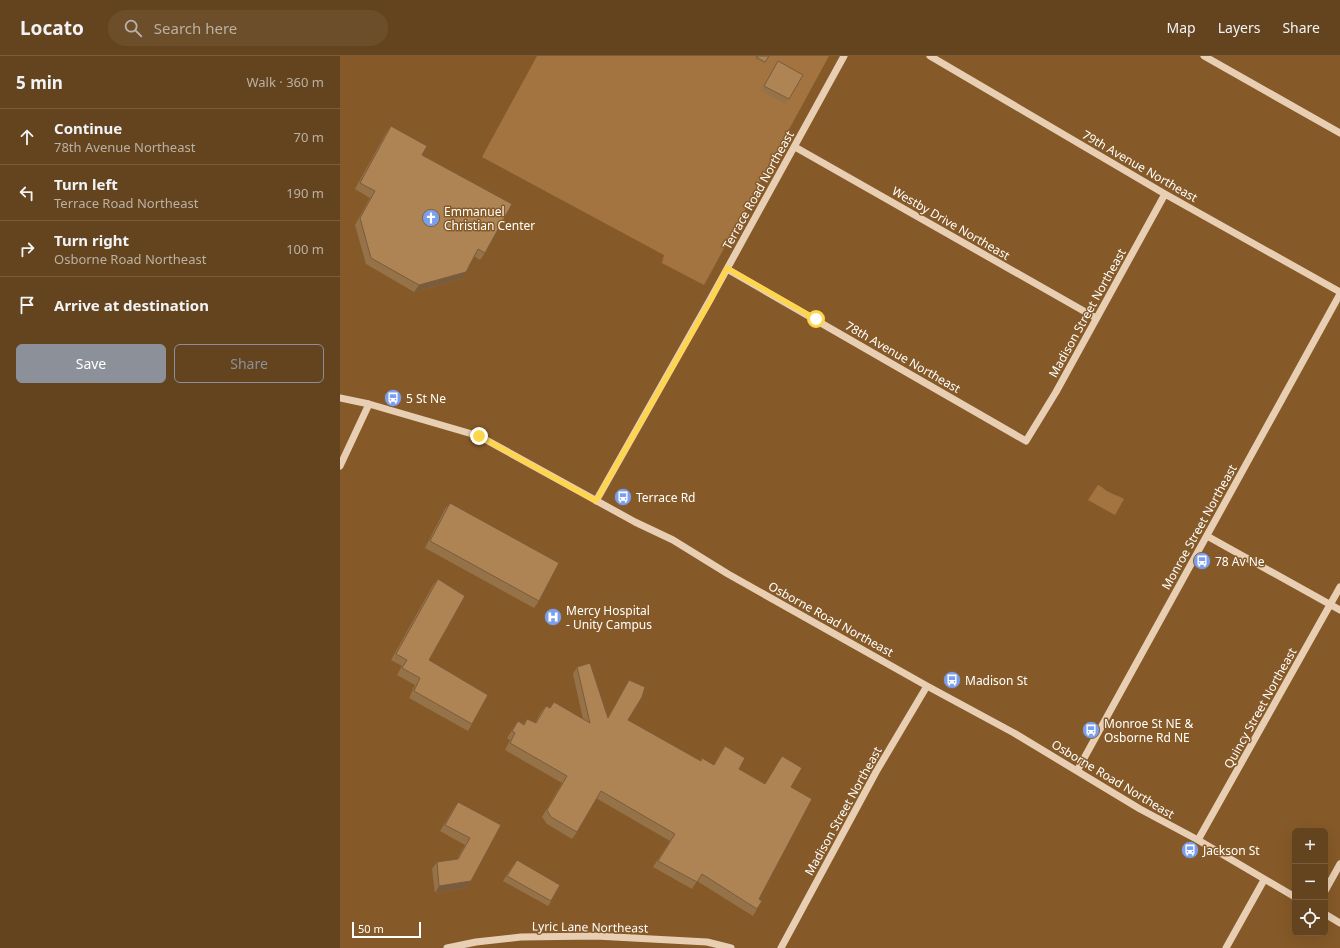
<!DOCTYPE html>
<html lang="en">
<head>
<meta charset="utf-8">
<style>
	body { margin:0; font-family:"Noto Sans",sans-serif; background:#6c4e2b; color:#f1f3f6 }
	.controls { position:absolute; right:12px; bottom:12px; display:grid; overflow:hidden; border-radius:6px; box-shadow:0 4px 16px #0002 }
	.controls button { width:36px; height:36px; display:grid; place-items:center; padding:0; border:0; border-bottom:1px solid #785c3c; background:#64441e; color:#f1f3f6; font:20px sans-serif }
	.scale { position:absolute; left:12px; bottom:10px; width:69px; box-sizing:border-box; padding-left:4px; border:2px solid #fff; border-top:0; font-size:11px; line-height:14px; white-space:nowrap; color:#fff; -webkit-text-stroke:3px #865a28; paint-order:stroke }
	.stop { position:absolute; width:12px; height:12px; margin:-9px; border:3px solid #ffd54a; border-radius:50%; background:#fff }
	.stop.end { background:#ffd54a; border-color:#fff; box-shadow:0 1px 4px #0008 }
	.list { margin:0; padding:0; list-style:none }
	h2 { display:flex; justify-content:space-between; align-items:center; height:52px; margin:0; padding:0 16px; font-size:17px }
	h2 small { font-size:13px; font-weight:400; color:#bbb0a4 }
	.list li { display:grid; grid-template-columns:26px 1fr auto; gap:12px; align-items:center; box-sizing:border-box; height:56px; padding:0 16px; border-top:1px solid #785c3c }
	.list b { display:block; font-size:15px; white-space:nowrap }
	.list p { margin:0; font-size:13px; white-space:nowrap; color:#bbb0a4 }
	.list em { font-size:13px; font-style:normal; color:#bbb0a4 }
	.actions { display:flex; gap:8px; padding:12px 16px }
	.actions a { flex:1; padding:9px 0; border:1px solid #8c9099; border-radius:6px; text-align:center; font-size:14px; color:#8c9099 }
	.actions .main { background:#8c9099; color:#fff }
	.icon { flex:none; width:22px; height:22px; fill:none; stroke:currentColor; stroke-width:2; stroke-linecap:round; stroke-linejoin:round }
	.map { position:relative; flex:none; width:1000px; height:892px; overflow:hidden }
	header { display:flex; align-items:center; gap:24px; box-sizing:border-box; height:56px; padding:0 20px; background:#64441e; border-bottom:1px solid #785c3c }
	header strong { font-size:19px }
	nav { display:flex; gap:22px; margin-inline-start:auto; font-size:14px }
	.search { width:280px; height:36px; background:#6c4e2b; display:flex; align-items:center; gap:10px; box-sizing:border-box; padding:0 14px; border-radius:22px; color:#bbb0a4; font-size:15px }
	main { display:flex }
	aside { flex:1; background:#64441e }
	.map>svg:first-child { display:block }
	.green { fill:#a47440 }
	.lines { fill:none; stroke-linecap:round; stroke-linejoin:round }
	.minor { stroke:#e8cfb4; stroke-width:7 }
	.wall { fill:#967249 }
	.shaded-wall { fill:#7a5c3c }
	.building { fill:#af8455; stroke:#7a5c3c }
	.route { stroke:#ffd54a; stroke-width:5 }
	.labels { text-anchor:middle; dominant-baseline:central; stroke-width:3; stroke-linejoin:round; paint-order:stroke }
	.street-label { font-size:12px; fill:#fff; stroke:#865a28 }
	.poi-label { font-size:12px; fill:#fff; stroke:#865a28; text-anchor:start }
</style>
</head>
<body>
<header>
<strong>Locato</strong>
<div class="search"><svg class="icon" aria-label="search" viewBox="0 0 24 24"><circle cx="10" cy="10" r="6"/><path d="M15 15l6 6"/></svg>Search here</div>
<nav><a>Map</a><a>Layers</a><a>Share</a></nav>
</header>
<main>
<aside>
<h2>5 min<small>Walk · 360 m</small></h2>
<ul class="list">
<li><svg class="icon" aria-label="ahead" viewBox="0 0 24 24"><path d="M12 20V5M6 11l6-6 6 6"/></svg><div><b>Continue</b><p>78th Avenue Northeast</p></div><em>70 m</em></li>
<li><svg class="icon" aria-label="left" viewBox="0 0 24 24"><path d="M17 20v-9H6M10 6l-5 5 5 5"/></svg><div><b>Turn left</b><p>Terrace Road Northeast</p></div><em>190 m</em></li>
<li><svg class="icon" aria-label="right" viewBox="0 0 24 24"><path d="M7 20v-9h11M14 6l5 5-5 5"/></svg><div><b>Turn right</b><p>Osborne Road Northeast</p></div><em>100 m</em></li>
<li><svg class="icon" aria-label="arrive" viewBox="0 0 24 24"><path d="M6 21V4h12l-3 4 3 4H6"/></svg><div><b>Arrive at destination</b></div></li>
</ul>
<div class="actions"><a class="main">Save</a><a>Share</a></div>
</aside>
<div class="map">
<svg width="1000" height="892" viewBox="0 0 1000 892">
	<rect width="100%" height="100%" fill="#865a28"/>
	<path class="green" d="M197,0H489L364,229L322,207L324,199L142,101Z
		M758,429C763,431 764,434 769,436C774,439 779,440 784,443L775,459L748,444Z"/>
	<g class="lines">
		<path class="minor" d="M590,0L825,138L1000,236
			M864,0L1000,77
			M455,91L756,262
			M387,213L686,385L716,336L825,138
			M0,342L29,348L139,380L295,466L333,484L388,518L587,630L674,677L800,753L858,784L955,841
			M0,410L29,348
			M256,445L371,242L504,0
			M867,480L1000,554
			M737,715L1000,238
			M858,784L1000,531
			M985,835L1000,808
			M985,858L1000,867
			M107,892L136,886L181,881L256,880L367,886L391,892
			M441,892L536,716L587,630
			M886,892L924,824"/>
	</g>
	<path class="wall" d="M416,0H429L424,8L415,3Z
		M438,5L449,43L445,48L421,35Z
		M51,70L82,99L145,197L140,204L134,200L121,223L74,236L26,208L15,169L30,142L15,133L46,77Z
		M110,447L199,545L194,552L85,492L105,453Z
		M98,523L89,604L132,668L128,675L69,642L75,629L57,619L62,610L51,604L93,529Z
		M237,611L268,661L285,631L289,624L288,664L360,705L362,702L374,709L380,697L385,690L399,713L425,728L442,700L451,731L419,843L417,853L413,860L357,825L352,833L313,811L330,785L256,742L237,776L232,783L207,768L202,761L222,727L165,694L170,684L167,682L178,665L184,668L187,663L195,667L201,656L206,650L210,652L243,663L233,618Z
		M118,746L161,769L126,832L95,837L92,813L97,806L117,803L125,789L100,775L114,752Z
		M173,809L211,845L208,850L163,825Z"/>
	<path class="shaded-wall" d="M126,216L121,223L74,236L79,229Z
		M131,825L126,832L95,837L99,830Z"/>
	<path class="building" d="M417,0H429L425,6L416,1Z
		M438,5L463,19L449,43L424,30Z
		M51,70L87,90L82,99L172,148L145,197L138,193L126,216L79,229L31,202L20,162L35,135L20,127Z
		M110,447L219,507L199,545L90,485Z
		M98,523L125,540L89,604L148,639L132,668L74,635L80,622L62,612L67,604L56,598Z
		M250,607L268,662L289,624L305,631L302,641L288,664L361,705L362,702L374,709L385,690L405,702L399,713L425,728L442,700L462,712L451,731L472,743L419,843L422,845L417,853L362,818L357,826L318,805L335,778L261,735L237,776L211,761L207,754L227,720L170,687L175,677L172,675L178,665L184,669L187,663L196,667L206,650L210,652L214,646L250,667L237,611Z
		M118,746L161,769L131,825L99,830L97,806L118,803L130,782L105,769Z
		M177,804L220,829L211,845L167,820Z"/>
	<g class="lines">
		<path class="route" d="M139,380L256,445L372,242L387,212L476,263"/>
	</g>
	<defs>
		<symbol id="church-disc" viewBox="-11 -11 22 22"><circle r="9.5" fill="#7a9fef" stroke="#865a28"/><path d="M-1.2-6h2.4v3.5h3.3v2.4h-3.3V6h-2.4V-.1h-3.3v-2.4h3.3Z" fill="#fff"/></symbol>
		<symbol id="bus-disc" viewBox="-11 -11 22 22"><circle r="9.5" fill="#7a9fef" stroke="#865a28"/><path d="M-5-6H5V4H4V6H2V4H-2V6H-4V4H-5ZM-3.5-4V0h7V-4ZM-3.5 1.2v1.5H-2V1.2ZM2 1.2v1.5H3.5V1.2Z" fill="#fff"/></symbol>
		<symbol id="hospital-disc" viewBox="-11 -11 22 22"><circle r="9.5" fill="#7a9fef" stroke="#865a28"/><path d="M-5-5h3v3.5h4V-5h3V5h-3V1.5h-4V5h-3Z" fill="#fff"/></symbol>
	</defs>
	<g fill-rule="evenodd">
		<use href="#church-disc" x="81" y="152" width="20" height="20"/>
		<use href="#bus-disc" x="43" y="332" width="20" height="20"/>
		<use href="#bus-disc" x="273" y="431" width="20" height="20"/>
		<use href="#bus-disc" x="852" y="495" width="20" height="20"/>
		<use href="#hospital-disc" x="203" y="551" width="20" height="20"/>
		<use href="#bus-disc" x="602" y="614" width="20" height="20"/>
		<use href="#bus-disc" x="741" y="664" width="20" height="20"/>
		<use href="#bus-disc" x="840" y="784" width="20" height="20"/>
	</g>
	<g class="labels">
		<g class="street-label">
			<text transform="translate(800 110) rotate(30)">79th Avenue Northeast</text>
			<text transform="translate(418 134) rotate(-61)">Terrace Road Northeast</text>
			<text transform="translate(611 167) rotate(30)">Westby Drive Northeast</text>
			<text transform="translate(747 257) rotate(-61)">Madison Street Northeast</text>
			<text transform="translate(563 301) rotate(30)">78th Avenue Northeast</text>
			<text transform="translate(859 471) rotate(-61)">Monroe Street Northeast</text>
			<text transform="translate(491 563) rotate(29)">Osborne Road Northeast</text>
			<text transform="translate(920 652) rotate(-61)">Quincy Street Northeast</text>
			<text transform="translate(773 723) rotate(31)">Osborne Road Northeast</text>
			<text transform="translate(503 755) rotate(-61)">Madison Street Northeast</text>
			<text transform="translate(250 871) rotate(1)">Lyric Lane Northeast</text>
		</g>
		<g class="poi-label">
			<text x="104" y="155">Emmanuel<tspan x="104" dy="14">Christian Center</tspan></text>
			<text x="66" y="342">5 St Ne</text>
			<text x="296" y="441">Terrace Rd</text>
			<text x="875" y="505">78 Av Ne</text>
			<text x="226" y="554">Mercy Hospital<tspan x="226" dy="14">- Unity Campus</tspan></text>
			<text x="625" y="624">Madison St</text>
			<text x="764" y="667">Monroe St NE &amp;<tspan x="764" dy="14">Osborne Rd NE</tspan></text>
			<text x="863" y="794">Jackson St</text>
		</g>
	</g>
</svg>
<div class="controls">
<button>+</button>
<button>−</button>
<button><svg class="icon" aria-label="locate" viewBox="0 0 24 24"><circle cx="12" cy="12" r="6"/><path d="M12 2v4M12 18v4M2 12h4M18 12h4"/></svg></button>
</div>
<div class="scale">50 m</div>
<div class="stop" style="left:476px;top:263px"></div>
<div class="stop end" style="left:139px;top:380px"></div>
</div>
</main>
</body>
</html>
